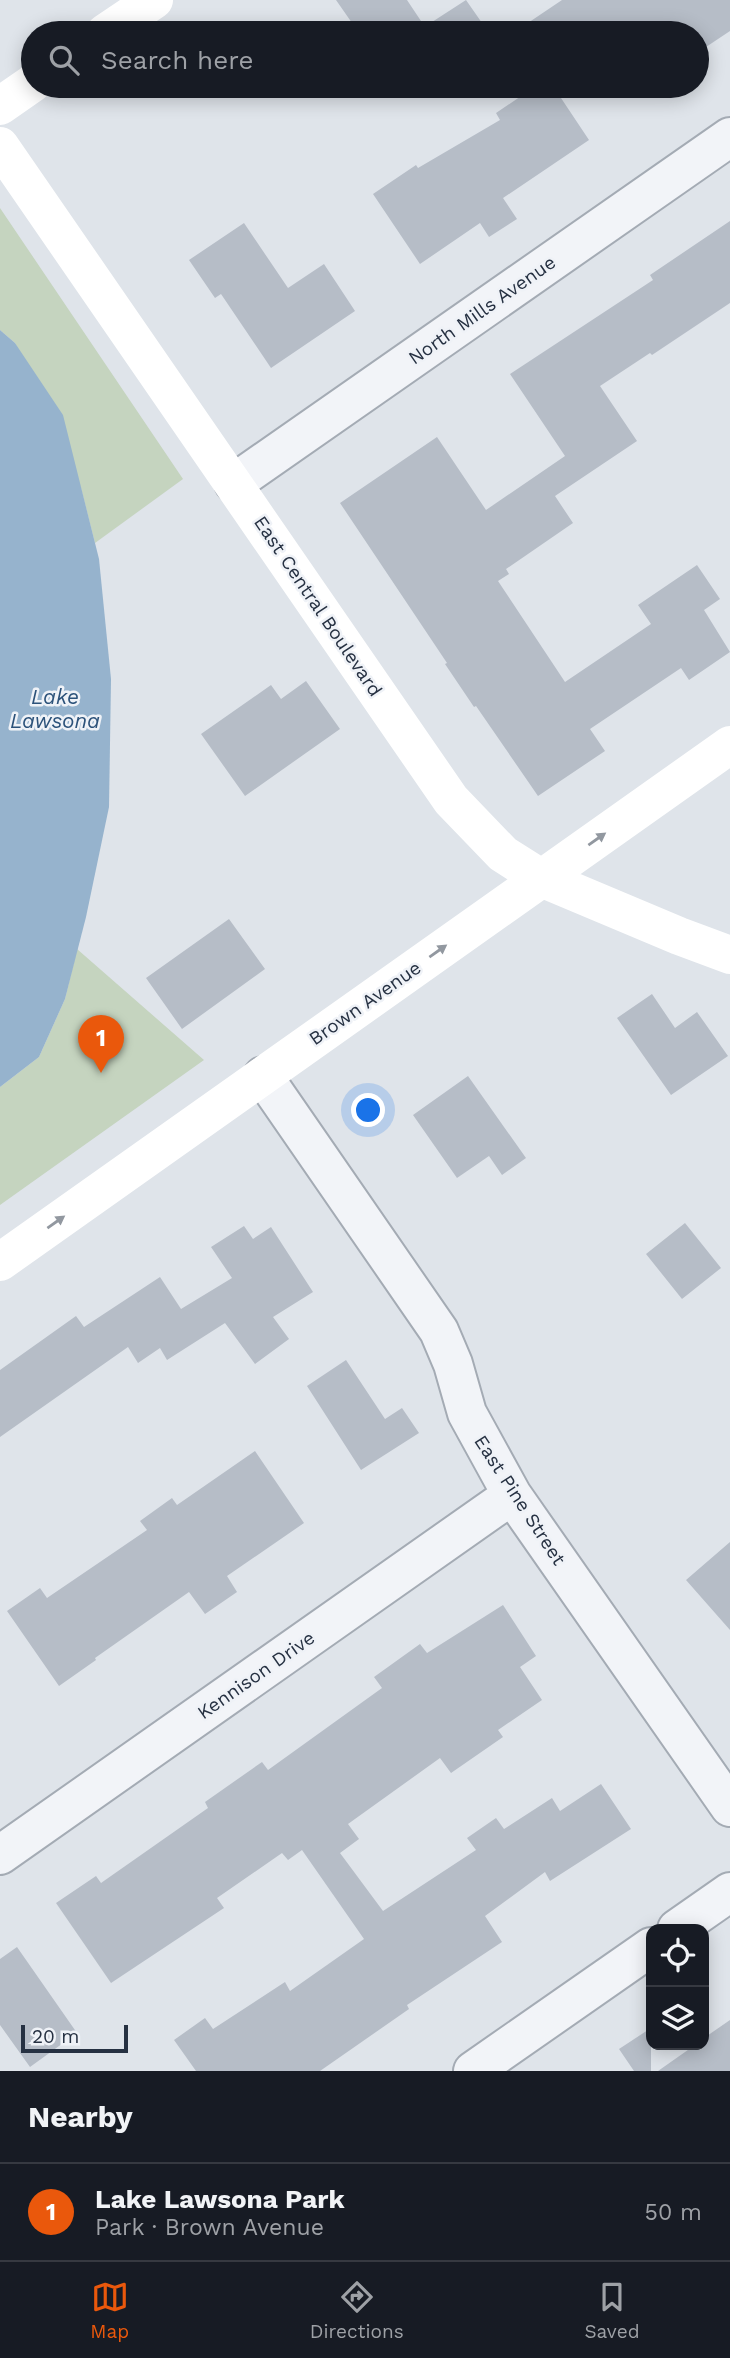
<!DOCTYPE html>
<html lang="en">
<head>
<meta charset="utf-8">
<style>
	body { margin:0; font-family:"Work Sans",sans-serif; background:#20242c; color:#f1f3f6 }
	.controls { position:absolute; right:21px; bottom:21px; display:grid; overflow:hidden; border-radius:14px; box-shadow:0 4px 18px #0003 }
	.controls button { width:63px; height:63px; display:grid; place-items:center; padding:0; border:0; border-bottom:2px solid #363941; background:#171b24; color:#f1f3f6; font:35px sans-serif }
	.scale { position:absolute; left:21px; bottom:18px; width:107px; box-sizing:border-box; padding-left:7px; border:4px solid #263142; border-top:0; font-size:19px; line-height:24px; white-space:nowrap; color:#263142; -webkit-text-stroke:5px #eff2f7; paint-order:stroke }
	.you { position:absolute; left:369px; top:1111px; width:24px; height:24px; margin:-18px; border:5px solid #fff; border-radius:50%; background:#1a73e8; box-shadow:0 0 0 10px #1a73e833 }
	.badge { display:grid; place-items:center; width:46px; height:46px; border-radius:50%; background:#ea580c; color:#fff; font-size:23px; font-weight:700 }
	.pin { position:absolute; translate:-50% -58px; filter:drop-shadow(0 2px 4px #0008) }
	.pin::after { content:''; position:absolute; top:37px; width:24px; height:21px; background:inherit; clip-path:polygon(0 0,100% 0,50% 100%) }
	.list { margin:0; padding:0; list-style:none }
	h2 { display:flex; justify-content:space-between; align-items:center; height:91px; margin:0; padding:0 28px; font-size:30px }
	h2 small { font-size:23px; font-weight:400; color:#9ea1a6 }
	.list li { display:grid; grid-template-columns:46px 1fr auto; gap:21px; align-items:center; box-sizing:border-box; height:98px; padding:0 28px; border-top:2px solid #363941 }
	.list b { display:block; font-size:26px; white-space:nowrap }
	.list p { margin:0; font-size:23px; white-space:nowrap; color:#9ea1a6 }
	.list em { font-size:23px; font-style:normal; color:#9ea1a6 }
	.icon { flex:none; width:38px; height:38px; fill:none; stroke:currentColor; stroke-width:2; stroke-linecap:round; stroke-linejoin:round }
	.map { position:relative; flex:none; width:730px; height:2071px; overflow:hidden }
	.search { position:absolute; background:#171b24; box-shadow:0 4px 18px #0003; left:21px; right:21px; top:21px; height:77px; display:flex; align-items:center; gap:18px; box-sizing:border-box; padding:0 24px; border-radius:38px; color:#9ea1a6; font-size:26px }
	.sheet { height:189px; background:#171b24 }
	nav { display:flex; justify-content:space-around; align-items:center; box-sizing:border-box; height:98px; border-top:2px solid #363941; background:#171b24; font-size:19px; color:#9ea1a6 }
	nav a { display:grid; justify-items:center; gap:4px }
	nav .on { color:#ea580c }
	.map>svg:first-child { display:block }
	.green { fill:#c5d4bf }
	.water { fill:#96b3cd }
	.building { fill:#b6bdc7 }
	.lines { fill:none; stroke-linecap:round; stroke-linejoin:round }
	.street-casing { stroke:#a4abb4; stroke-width:42 }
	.street { stroke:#f2f4f8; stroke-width:38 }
	.secondary { stroke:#fff; stroke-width:38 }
	.oneway { fill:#9298a0 }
	.labels { text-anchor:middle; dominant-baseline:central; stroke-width:5; stroke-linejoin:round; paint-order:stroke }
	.street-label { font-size:19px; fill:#263142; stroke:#eff2f7 }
	.water-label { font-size:21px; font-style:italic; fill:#2c527a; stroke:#eff2f7 }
</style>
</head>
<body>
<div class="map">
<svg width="730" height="2071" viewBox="0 0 730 2071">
	<rect width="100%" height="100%" fill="#dfe4ea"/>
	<path class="green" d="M0,208L183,479L95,543L81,488L15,343L0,330Z
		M77,949L204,1060L0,1205V1087L39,1057L65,999Z"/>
	<path class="water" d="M0,330L15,343L63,415L99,559L111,679L109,807L86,917L65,999L39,1057L0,1087Z"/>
	<path class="building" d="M336,0H407L421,21L402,33H359Z
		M466,0L489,33H415Z
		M562,0H730V31L697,53V33H513Z
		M536,86H553L589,140L503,198L517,219L489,237L480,223L420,264L373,194L416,165L418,168L500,120L496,113Z
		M730,221V303L652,355L650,353L600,386L637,441L555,496L573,523L506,569L509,574L498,581L565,682L651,624L638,605L697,565L720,599L704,610L730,652L689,680L681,668L590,729L605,751L538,796L476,706L474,707L445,664L447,663L340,503L437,437L486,510L565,456L510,374L653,280L650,275Z
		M244,223L288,288L324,264L355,311L271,368L221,294L215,298L189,260Z
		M306,681L340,729L245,796L201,734L271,685L281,699Z
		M229,919L265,969L182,1029L146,978Z
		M652,994L675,1028L697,1012L728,1056L671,1095L617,1018Z
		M468,1076L526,1158L502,1175L489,1156L457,1178L413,1115Z
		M685,1223L721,1268L682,1299L646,1254Z
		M244,1226L253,1239L271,1227L313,1292L273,1317L289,1339L255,1364L225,1323L167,1360L160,1348L138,1363L128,1347L0,1437V1370L76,1316L84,1327L160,1277L181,1309L232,1278L211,1247Z
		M346,1360L385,1419L402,1408L419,1433L361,1470L307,1386Z
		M255,1451L304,1523L227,1576L237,1592L205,1614L189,1592L95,1658L96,1660L59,1686L7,1611L40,1588L47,1598L147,1530L140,1521L172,1498L177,1505Z
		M730,1542V1630L686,1580Z
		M503,1605L536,1656L520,1667L542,1700L498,1730L503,1737L451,1773L440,1758L348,1824L359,1839L340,1853L383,1911L476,1850L467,1838L496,1818L504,1829L552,1798L560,1811L601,1784L631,1829L550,1881L545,1872L485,1916L502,1942L407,2005L409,2009L320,2071H196L174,2040L205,2018L213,2029L285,1982L290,1991L364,1939L302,1850L288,1860L282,1853L217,1898L224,1908L111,1983L56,1903L96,1876L101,1883L208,1808L205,1802L262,1762L268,1770L382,1688L374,1677L420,1644L427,1653Z
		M17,1947L77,2033L30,2067L0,2025V1959Z
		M730,2020V2071H658L695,2045H704V2038Z
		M651,2028V2071H634L619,2049Z"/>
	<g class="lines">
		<defs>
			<path id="street" d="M234,483L730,137
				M263,1076L439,1331L453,1364L467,1413L512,1495L730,1807
				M0,1855L512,1495
				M677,1929L730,1892
				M473,2071L651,1947"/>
		</defs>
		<use href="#street" class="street-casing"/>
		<use href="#street" class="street"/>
		<path class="secondary" d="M105,33L154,0
			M0,106L33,83
			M0,146L451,800L503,854L541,878L679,936L730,955
			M0,1262L730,745"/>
	</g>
	<defs><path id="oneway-solid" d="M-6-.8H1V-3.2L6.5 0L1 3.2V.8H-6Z" transform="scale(1.75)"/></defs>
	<g class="oneway">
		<use href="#oneway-solid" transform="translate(597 839) rotate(-35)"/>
		<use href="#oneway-solid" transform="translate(438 951) rotate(-35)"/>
		<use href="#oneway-solid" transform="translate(56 1222) rotate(-35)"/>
	</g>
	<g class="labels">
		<g class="street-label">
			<text transform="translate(482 310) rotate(-35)">North Mills Avenue</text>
			<text transform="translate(318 606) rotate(56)">East Central Boulevard</text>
			<text transform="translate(365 1003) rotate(-35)">Brown Avenue</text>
			<text transform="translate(520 1500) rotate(57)">East Pine Street</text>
			<text transform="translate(256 1675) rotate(-35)">Kennison Drive</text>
		</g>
		<g class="water-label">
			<text x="55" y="696">Lake<tspan x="55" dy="24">Lawsona</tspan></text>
		</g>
	</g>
</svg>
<div class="controls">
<button><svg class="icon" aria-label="locate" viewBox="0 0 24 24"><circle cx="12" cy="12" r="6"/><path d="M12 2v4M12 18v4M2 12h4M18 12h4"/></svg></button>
<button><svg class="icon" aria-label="layers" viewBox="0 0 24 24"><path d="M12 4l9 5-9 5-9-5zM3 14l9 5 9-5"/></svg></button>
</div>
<div class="scale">20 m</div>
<div class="you"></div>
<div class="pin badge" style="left:101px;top:1073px">1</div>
<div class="search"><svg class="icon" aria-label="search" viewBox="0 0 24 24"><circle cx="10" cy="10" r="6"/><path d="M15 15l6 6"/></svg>Search here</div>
</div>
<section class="sheet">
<h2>Nearby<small></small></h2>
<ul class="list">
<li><span class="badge">1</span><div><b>Lake Lawsona Park</b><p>Park · Brown Avenue</p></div><em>50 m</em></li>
</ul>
</section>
<nav>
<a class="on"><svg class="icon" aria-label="map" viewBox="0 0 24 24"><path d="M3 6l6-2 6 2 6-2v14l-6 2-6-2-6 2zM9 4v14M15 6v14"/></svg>Map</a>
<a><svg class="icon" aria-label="directions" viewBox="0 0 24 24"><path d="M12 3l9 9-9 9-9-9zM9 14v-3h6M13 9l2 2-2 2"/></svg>Directions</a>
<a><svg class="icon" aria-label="saved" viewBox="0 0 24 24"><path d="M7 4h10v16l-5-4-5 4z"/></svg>Saved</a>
</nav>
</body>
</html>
